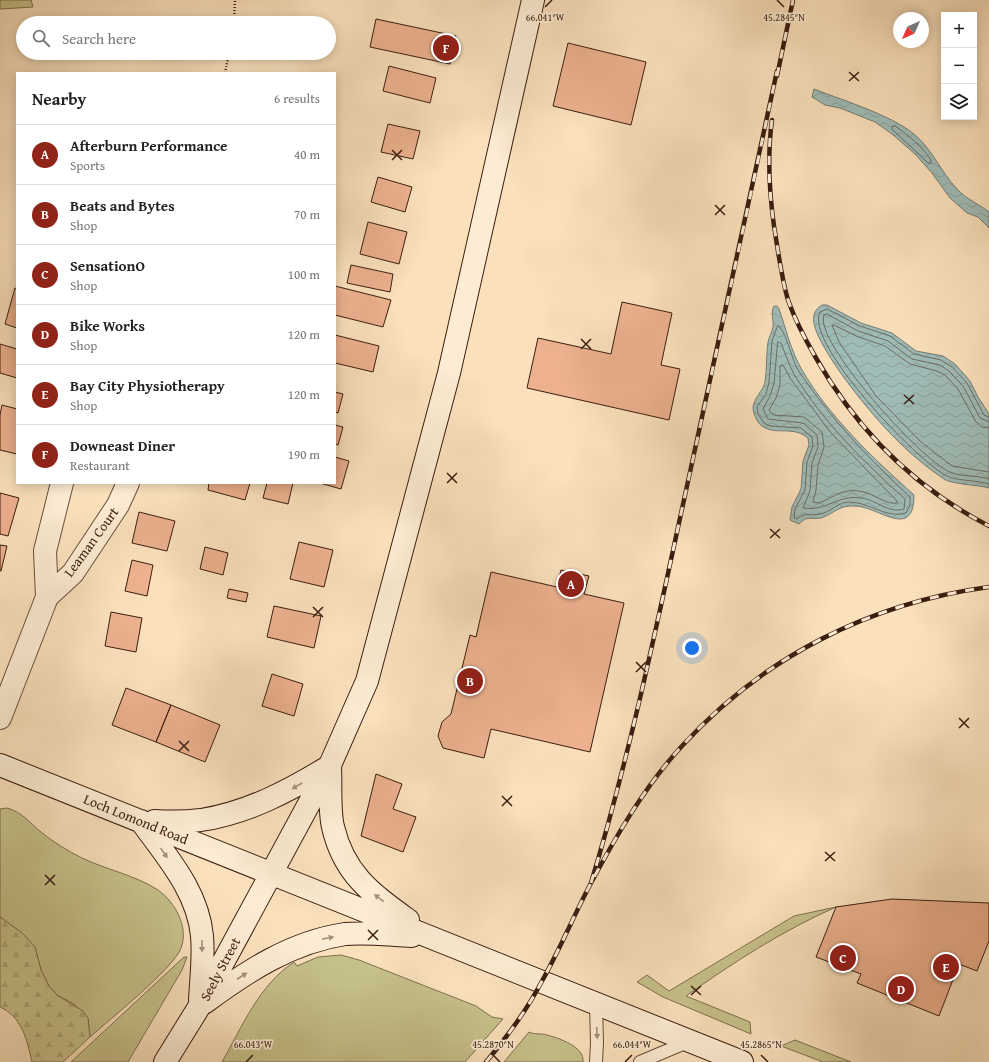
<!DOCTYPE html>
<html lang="en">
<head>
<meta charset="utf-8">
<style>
	body { margin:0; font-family:"Gentium Book Plus",serif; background:#f2f2f2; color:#222 }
	.controls { position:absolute; right:12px; top:12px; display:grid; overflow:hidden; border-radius:0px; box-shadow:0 2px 10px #0003 }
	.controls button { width:36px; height:36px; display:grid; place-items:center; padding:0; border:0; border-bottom:1px solid #e0e0e0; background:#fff; color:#222; font:20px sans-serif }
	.compass { position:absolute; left:893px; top:12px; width:36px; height:36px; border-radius:50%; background:#fff; box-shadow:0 2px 10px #0003; rotate:225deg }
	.you { position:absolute; left:692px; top:648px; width:14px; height:14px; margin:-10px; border:3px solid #fff; border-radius:50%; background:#1a73e8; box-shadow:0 0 0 6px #1a73e833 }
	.badge { display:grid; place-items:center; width:26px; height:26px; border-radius:50%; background:#8f2418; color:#fff; font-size:13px; font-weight:700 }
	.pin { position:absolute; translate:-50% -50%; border:2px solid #fff; box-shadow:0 1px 4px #0006 }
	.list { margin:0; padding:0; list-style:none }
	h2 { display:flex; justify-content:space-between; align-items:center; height:52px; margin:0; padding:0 16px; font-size:17px }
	h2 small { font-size:13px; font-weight:400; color:#767676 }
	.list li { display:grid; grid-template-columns:26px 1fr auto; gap:12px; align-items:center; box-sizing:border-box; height:60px; padding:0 16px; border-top:1px solid #e0e0e0 }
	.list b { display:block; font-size:15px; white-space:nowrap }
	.list p { margin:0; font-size:13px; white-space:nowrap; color:#767676 }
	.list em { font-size:13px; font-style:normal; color:#767676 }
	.icon { flex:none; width:22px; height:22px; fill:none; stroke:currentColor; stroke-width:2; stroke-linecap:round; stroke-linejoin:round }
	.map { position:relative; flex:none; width:989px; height:1062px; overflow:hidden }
	.search { position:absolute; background:#fff; box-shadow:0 2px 10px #0003; left:16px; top:16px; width:320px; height:44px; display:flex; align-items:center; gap:10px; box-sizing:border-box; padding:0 14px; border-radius:22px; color:#767676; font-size:15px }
	.panel { position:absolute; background:#fff; box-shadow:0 2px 10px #0003; left:16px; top:72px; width:320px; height:412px; border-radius:0px }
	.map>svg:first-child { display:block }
	.grass { fill:#c6c18b; stroke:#806f4e }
	.forest { fill:url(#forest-firs); stroke:#806f4e }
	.water { fill:url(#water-waves); stroke:#777c74 }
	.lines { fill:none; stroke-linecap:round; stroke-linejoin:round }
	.shore { stroke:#6d6c64; stroke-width:1 }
	.building { fill:#edb18f; stroke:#3b1d10 }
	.service-casing { stroke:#6b4e3b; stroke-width:14 }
	.minor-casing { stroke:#6b4e3b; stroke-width:24 }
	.secondary-casing { stroke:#3b1d10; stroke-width:24 }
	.path { stroke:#3b1d10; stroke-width:2.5; stroke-dasharray:1 2; stroke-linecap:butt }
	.service { stroke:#fcecd3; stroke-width:12 }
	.minor { stroke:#fcecd3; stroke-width:22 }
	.secondary { stroke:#fcecd3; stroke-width:22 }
	.rail-casing { stroke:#3b1d10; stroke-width:4.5 }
	.rail { stroke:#fcecd3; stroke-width:3; stroke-dasharray:9; stroke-linecap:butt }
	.oneway { fill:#a58f7b }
	.ticks { fill:none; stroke:#3b1d10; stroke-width:1.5 }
	.labels { text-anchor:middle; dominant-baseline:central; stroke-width:3.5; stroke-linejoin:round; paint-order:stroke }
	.street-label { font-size:14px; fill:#3b1d10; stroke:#fcecd3 }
	.ticks-label { font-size:10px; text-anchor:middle; fill:#3b1d10; stroke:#fcecd3; stroke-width:3.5; stroke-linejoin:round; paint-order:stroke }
</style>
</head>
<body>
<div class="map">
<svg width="989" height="1062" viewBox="0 0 989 1062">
	<defs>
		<pattern id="forest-firs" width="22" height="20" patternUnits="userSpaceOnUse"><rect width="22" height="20" fill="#c6c18b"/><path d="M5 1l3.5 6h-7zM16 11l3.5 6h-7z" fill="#aba577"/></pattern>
		<pattern id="water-waves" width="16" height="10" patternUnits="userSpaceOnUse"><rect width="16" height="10" fill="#9fbcb7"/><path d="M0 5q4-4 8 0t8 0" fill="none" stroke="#8aa19c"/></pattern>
	</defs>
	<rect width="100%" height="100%" fill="#fae1bc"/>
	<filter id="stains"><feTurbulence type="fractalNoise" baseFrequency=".005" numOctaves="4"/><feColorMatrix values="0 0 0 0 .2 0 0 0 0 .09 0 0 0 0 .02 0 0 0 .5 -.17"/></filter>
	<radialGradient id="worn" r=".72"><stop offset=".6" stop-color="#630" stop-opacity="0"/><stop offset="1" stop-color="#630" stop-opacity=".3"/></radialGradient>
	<path class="grass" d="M0,0H31L33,7L0,9Z
		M7,808C22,812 30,823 41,832C53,842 68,851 82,858C107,870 135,875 158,890C175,902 189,927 181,948C174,968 109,1020 90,1037L88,1018L74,1004L57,995L49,986L41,970L35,947L22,933L0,917V809Z
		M836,907C782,931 734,962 686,996L750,1022L751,1034L663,997L637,982L647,975L669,991L794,916Z
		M341,955L359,960L476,1006L492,1017L503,1019L465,1062H222C242,1027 259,985 294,962L297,966L318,957Z
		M184,957H187L182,970L128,1062H71Z
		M529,1032C535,1035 541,1033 547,1035C559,1038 585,1047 583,1062H504Z
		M795,1040L851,1062H823L781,1046Z"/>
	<path class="forest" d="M0,917L22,933L35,947L41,970L49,986L57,995L83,1011L88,1018L90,1037L63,1062H32C27,1040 22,1017 0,1007Z"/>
	<path class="water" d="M814,89C842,100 891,115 914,134C932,149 941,172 957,189C966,199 979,204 989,212V228L978,217L967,213L950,198L932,173L915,154L892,134L875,122L840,108L825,105L812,97Z
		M822,305H827L861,323L892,333L916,351L943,356L955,364L970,381L978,397L989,414V488C978,485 951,484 944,479C926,467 908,452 893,436C875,419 807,338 814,315C815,310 818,308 822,305Z
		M774,306H777L779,309C786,329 791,351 802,370C830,418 873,458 914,495C914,537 884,512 862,507C858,506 854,506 850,506C839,506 831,515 821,518C811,520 807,515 799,524L790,520L792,507L801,489L803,461L809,445L808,438C792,425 776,436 762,426C757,423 753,413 753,407C754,398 763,391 765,382C767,369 766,355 768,342C769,337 772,332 773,327C774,319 770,314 774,306Z"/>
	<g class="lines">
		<path class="shore" d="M895,126C910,136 921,146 931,160V163H928L892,129V127Z
			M779,326C788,336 791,360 800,373C832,420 869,459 910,497V505L906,513C887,519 869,502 849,502C838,502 831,512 820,514C810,516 807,511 797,519L794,518L795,509L805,490L807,462L813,446L812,437L801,428L770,426L764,423L758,414L757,407L766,394L769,382L772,341L777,327Z
			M778,342L781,343C785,353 789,365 794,374C823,422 864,462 905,499L904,509C889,514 876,500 862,498C837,494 826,512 803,508L810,491L812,463L818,447L817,435L803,423L768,419L763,409L770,396L774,383Z
			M783,365L790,378L831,433L897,501V503C888,505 876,496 867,493C846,486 836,496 819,503L813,502L816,490L818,465L824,447L822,432L804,417L773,415L769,410L776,398L780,385V366Z
			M989,417L984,415L967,383L952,367L941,360L914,354L890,336L860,326L827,309L820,312C804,343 918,462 947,476C956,481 977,480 989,484
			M989,422L980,418L963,386L949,371L940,365L912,359L888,341L858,331L827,314L824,315C813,341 923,462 950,472C961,477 977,475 989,479
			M989,428L982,427L976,422L958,389L945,375L937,371L910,364L885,346L856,336L834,325H832L839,342L876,396L921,442L952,466L989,472"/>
	</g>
	<path class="building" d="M376,19L456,36L450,64L370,47Z
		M568,43L646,62L631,125L553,106Z
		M389,66L436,78L430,103L383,91Z
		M388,124L420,131L413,159L381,152Z
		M378,177L412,187L405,212L371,202Z
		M368,222L407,232L399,264L360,254Z
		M351,265L393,274L390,292L347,283Z
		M335,286L391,300L383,327L335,315Z
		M15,288L17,289V328L5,324Z
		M622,302L672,313L661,365L680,369L669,420L527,388L538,338L611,354Z
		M335,335L379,346L373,372L335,363Z
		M0,344L17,349V378L0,373Z
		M335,392L343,394L338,413L335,412Z
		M2,405L17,409V454L0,450V415Z
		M335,425L343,427L338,445L335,444Z
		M335,457L349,461L341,489L320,483H335Z
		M209,483H250L245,500L208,490Z
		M267,483H293L288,504L263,498Z
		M0,493L19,498L8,536L0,534Z
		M139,512L175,521L167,551L132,543Z
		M299,542L333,550L324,587L290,579Z
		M0,545L7,546L1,571H0Z
		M205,547L228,553L223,575L200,569Z
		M132,560L153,565L147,596L125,591Z
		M561,570L589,576L584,594L624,603L590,752L491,729L484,758L443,748L438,736L442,722L451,714L470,635L476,637L491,572L557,587Z
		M229,589L248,593L246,602L227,598Z
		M274,606L321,616L314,648L267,637Z
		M111,612L142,618L136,652L105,646Z
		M272,674L303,684L294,716L262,706Z
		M126,688L171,705L156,742L112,725Z
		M171,705L220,725L205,762L156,742Z
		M376,774L402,784L393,809L416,817L403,852L361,836Z
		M892,899L989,903V941L977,971L959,964L939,1016L857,983L861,974L816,957L836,907Z"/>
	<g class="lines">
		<defs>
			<path id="service" d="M596,1004L597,1043L596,1062
				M640,1062L690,1041"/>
			<path id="minor" d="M47,597L73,573L118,505L128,483
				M0,718L47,597L45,551L62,483"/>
			<path id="secondary" d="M0,765L742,1062
				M330,766C331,784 329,811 333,827C344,874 371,893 408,920
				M141,821C166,856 198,891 202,936C204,957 201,979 200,1000
				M154,821C170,822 185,822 201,820C247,813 289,791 328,767
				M204,1003C246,972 291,942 345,934C366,932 390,935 412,936
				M165,1062L199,1007L330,765L367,681L449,373L533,0"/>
		</defs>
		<use href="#service" class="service-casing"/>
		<use href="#minor" class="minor-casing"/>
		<use href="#secondary" class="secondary-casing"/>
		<path class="path" d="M234,23L235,0
			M225,73L229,53"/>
		<use href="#service" class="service"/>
		<use href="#minor" class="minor"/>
		<use href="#secondary" class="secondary"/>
		<defs>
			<path id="rail" d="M777,76L793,0
				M772,120C767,156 769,190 774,226C778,250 781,276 788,300C795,320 805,339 816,358C857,430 915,488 989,526
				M591,883C628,761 655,634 682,509C714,363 746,217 777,71
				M486,1062C507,1037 527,1010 542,981C560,949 574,915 591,883C616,836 645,786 682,746C763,657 870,603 989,587"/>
		</defs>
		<use href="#rail" class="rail-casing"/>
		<use href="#rail" class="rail"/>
	</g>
	<defs><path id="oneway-solid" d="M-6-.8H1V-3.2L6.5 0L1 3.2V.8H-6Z"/></defs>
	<g class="oneway">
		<use href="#oneway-solid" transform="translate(297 786) rotate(150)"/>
		<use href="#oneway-solid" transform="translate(164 853) rotate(55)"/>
		<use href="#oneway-solid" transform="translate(379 898) rotate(-143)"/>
		<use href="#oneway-solid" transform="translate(328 938) rotate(-11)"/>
		<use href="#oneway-solid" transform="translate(202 946) rotate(89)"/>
		<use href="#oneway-solid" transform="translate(242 976) rotate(-33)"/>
		<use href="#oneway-solid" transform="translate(597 1033) rotate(87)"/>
	</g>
	<path class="ticks" d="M777,0L784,7M545,7L552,0M849,72L859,81M849,81L859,72M392,150L402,160M392,160L402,150M715,205L725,215M715,215L725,205M581,339L591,349M581,349L591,339M904,395L914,404M904,404L914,395M447,473L457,483M447,483L457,473M770,529L780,538M770,538L780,529M313,607L323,617M313,617L323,607M636,662L646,672M636,672L646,662M959,718L969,728M959,728L969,718M179,741L189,751M179,751L189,741M502,796L512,806M502,806L512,796M825,852L835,861M825,861L835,852M45,875L55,885M45,885L55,875M368,930L378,940M368,940L378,930M691,986L701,995M691,995L701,986M493,1055L500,1062M761,1055L768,1062M246,1062L253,1055M625,1062L632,1055"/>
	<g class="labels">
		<g class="street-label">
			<text transform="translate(91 542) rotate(-54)">Leaman Court</text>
			<text transform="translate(136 819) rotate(22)">Loch Lomond Road</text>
			<text transform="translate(220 969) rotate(-62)">Seely Street</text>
		</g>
	</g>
	<g class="ticks-label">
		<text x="545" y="21">66.041°W</text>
		<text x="784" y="21">45.2845°N</text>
		<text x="253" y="1048">66.043°W</text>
		<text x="493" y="1048">45.2870°N</text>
		<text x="632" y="1048">66.044°W</text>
		<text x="761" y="1048">45.2865°N</text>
	</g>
	<rect width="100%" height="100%" filter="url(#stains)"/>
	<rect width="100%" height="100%" fill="url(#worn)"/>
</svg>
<div class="controls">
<button>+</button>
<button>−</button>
<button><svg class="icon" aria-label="layers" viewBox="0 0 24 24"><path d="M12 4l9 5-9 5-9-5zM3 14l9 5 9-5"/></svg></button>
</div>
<svg class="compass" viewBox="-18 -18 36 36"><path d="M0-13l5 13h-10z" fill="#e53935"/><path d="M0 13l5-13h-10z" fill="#767676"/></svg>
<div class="you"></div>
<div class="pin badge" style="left:571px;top:584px">A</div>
<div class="pin badge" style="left:470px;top:681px">B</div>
<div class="pin badge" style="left:843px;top:958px">C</div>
<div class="pin badge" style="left:901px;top:989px">D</div>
<div class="pin badge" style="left:946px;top:967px">E</div>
<div class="pin badge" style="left:446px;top:48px">F</div>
<div class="search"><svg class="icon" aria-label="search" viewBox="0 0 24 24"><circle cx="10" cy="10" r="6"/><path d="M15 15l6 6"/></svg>Search here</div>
<section class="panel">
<h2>Nearby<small>6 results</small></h2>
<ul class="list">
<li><span class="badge">A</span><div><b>Afterburn Performance</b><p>Sports</p></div><em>40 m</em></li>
<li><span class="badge">B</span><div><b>Beats and Bytes</b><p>Shop</p></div><em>70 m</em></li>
<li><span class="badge">C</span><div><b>SensationO</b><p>Shop</p></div><em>100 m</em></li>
<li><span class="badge">D</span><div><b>Bike Works</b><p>Shop</p></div><em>120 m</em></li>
<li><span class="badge">E</span><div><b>Bay City Physiotherapy</b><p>Shop</p></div><em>120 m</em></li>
<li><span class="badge">F</span><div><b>Downeast Diner</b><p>Restaurant</p></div><em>190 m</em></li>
</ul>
</section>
</div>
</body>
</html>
